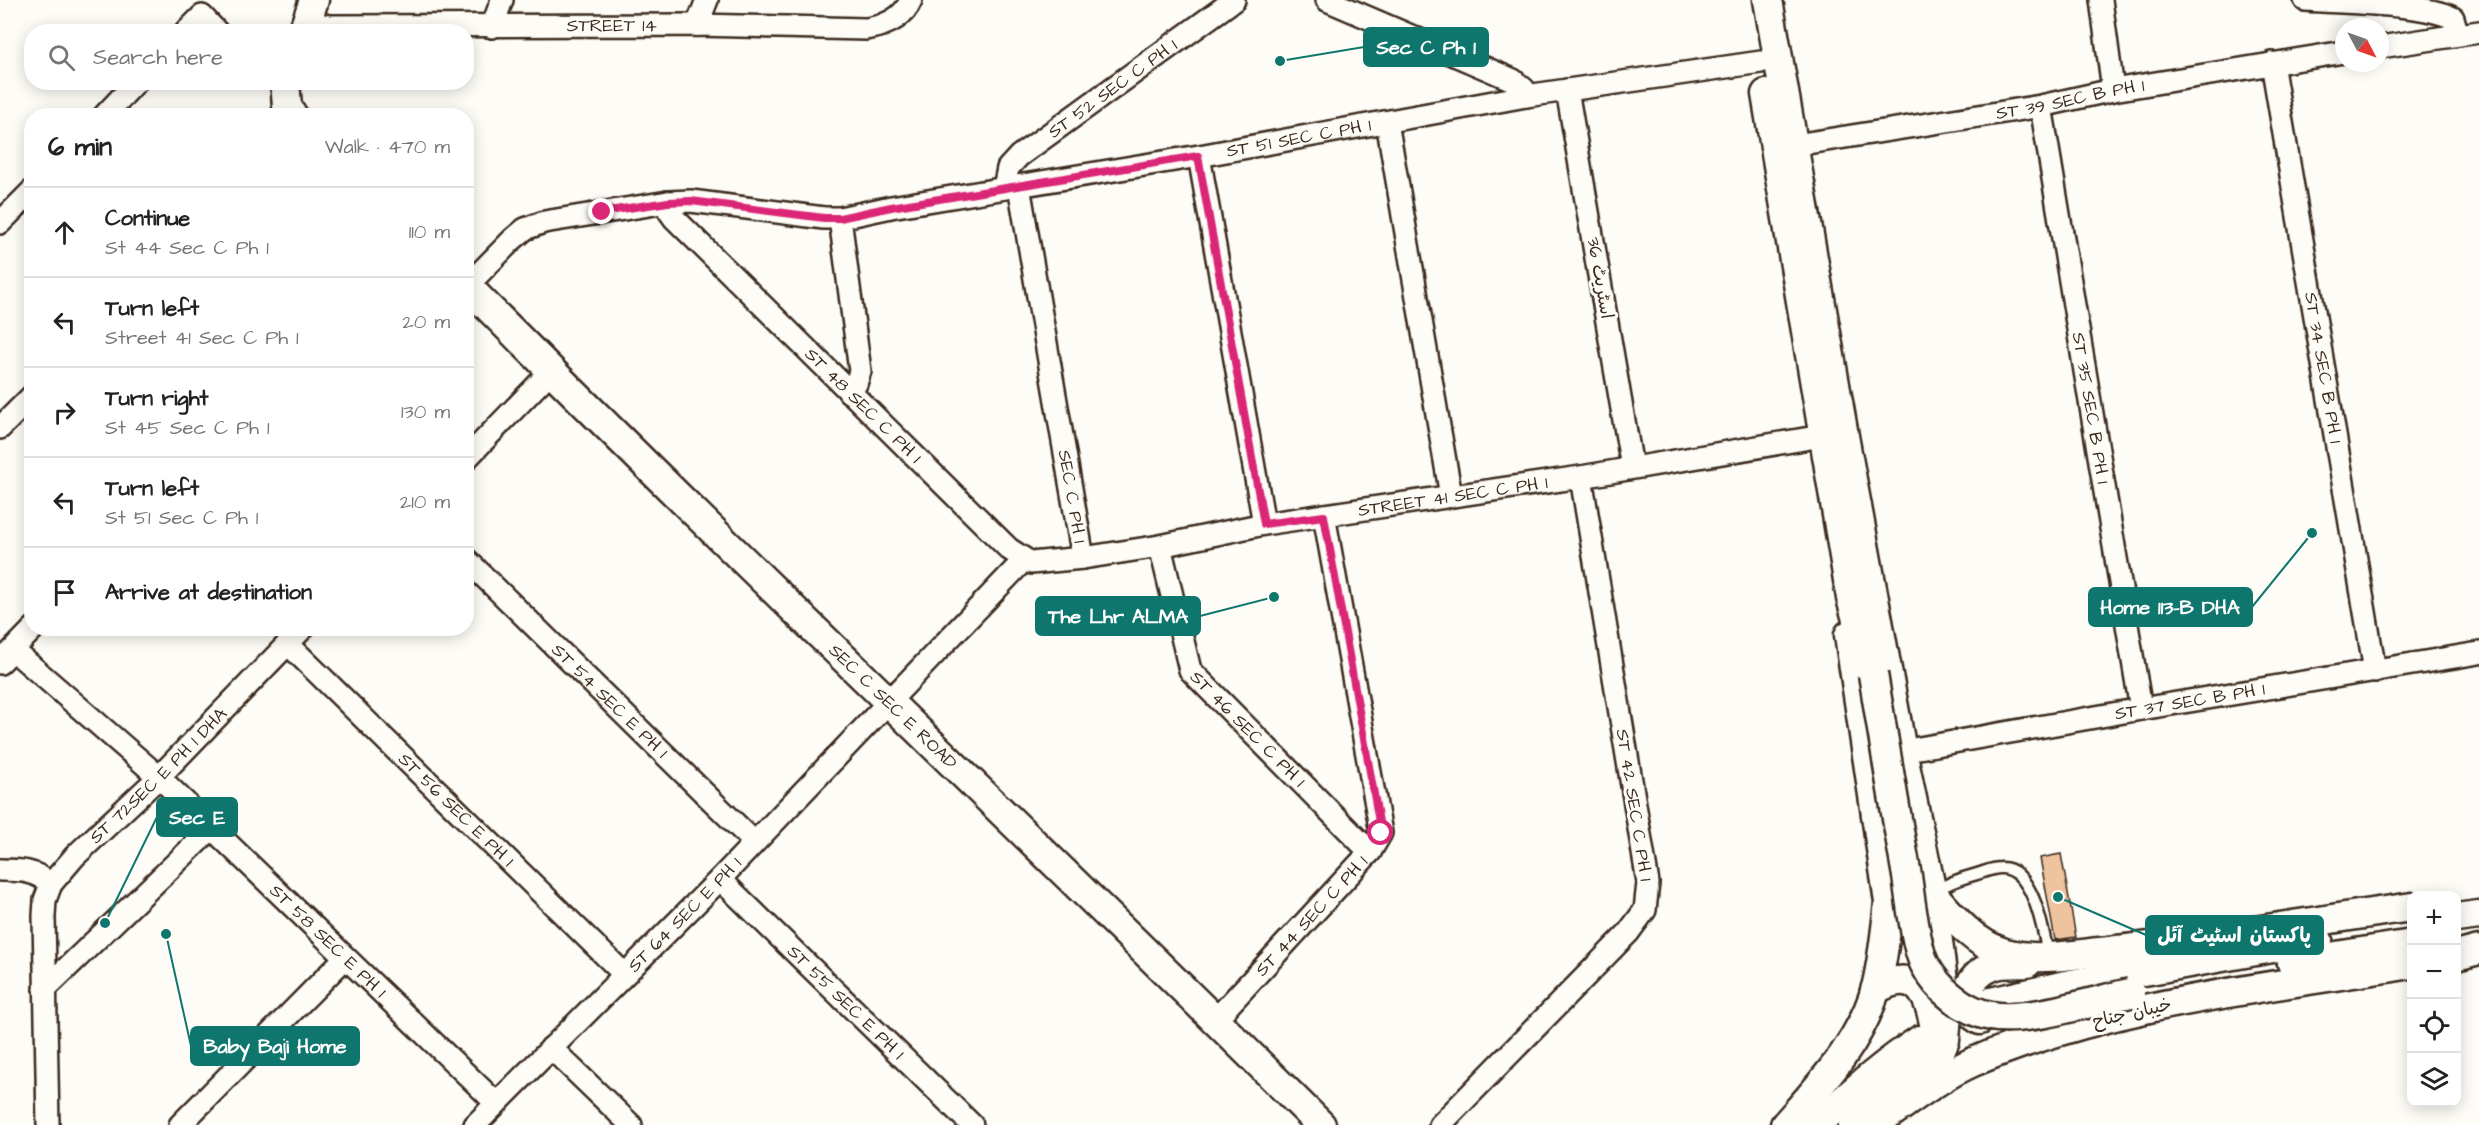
<!DOCTYPE html>
<html lang="en">
<head>
<meta charset="utf-8">
<style>
	body { margin:0; font-family:"Architects Daughter","Playpen Sans Arabic",sans-serif; background:#f6f6f6; color:#222 }
	.controls { position:absolute; right:18px; bottom:18px; display:grid; overflow:hidden; border-radius:12px; box-shadow:0 3px 15px #0003 }
	.controls button { width:54px; height:54px; display:grid; place-items:center; padding:0; border:0; border-bottom:2px solid #e0e0e0; background:#fff; color:#222; font:30px sans-serif }
	.compass { position:absolute; left:2335px; top:18px; width:54px; height:54px; border-radius:50%; background:#fff; box-shadow:0 3px 15px #0003; rotate:131deg }
	.stop { position:absolute; width:18px; height:18px; margin:-14px; border:4px solid #db2777; border-radius:50%; background:#fff }
	.stop.end { background:#db2777; border-color:#fff; box-shadow:0 2px 6px #0008 }
	.list { margin:0; padding:0; list-style:none }
	h2 { display:flex; justify-content:space-between; align-items:center; height:78px; margin:0; padding:0 24px; font-size:26px }
	h2 small { font-size:20px; font-weight:400; color:#767676 }
	.list li { display:grid; grid-template-columns:39px 1fr auto; gap:18px; align-items:center; box-sizing:border-box; height:90px; padding:0 24px; border-top:2px solid #e0e0e0 }
	.list b { display:block; font-size:22px; white-space:nowrap }
	.list p { margin:0; font-size:20px; white-space:nowrap; color:#767676 }
	.list em { font-size:20px; font-style:normal; color:#767676 }
	.icon { flex:none; width:33px; height:33px; fill:none; stroke:currentColor; stroke-width:2; stroke-linecap:round; stroke-linejoin:round }
	.map { position:relative; flex:none; width:2479px; height:1125px; overflow:hidden }
	.search { position:absolute; background:#fff; box-shadow:0 3px 15px #0003; left:24px; top:24px; width:450px; height:66px; display:flex; align-items:center; gap:15px; box-sizing:border-box; padding:0 21px; border-radius:24px; color:#767676; font-size:22px }
	.panel { position:absolute; background:#fff; box-shadow:0 3px 15px #0003; left:24px; top:108px; width:450px; height:528px; border-radius:24px }
	.map>svg:first-child { display:block }
	.building { fill:#eec39e; stroke:#3b2a1e; stroke-width:1.5 }
	.lines { fill:none; stroke-linecap:round; stroke-linejoin:round }
	.lane-casing { stroke:#3b2a1e; stroke-width:15 }
	.street-casing { stroke:#3b2a1e; stroke-width:26 }
	.secondary-casing { stroke:#3b2a1e; stroke-width:33 }
	.lane { stroke:#fdfcf7; stroke-width:10 }
	.street { stroke:#fdfcf7; stroke-width:21 }
	.secondary { stroke:#fdfcf7; stroke-width:28 }
	.secondary-bridge-casing { stroke:#3b2a1e; stroke-width:33; stroke-linecap:butt }
	.secondary-bridge { stroke:#fdfcf7; stroke-width:28 }
	.route { stroke:#db2777; stroke-width:8 }
	.labels { text-anchor:middle; dominant-baseline:central; stroke-width:6; stroke-linejoin:round; paint-order:stroke }
	.street-label { font-size:18px; fill:#3b2a1e; stroke:#fdfcf7 }
	.leader { fill:none; stroke:#0f766e; stroke-width:2 }
	.callout-dot { fill:#0f766e; stroke:#fdfcf7; stroke-width:2 }
	.callout { fill:#0f766e; stroke:#0f766e; stroke-width:2 }
	.callout-label { font-size:20px; text-anchor:middle; font-weight:bold; fill:#fff }
</style>
</head>
<body>
<div class="map">
<svg width="2479" height="1125" viewBox="0 0 2479 1125">
	<rect width="100%" height="100%" fill="#fdfcf7"/>
	<filter id="ink" filterUnits="userSpaceOnUse"><feTurbulence type="fractalNoise" baseFrequency=".0167" numOctaves="2"/><feDisplacementMap in="SourceGraphic" scale="12" xChannelSelector="R" yChannelSelector="G"/><feConvolveMatrix kernelMatrix="1 2 1 2 8 2 1 2 1" color-interpolation-filters="sRGB"/></filter>
	<g filter="url(#ink)">
		<path class="building" d="M2061,854L2076,937L2055,940L2040,858Z"/>
		<g class="lines">
			<defs>
				<path id="lane" d="M1935,891C1948,883 1962,878 1977,874C1984,872 1993,868 2000,868C2033,866 2043,930 2048,954"/>
				<g id="street">
					<path d="M1327,0L1513,80L1524,89L1526,96"/>
					<path d="M2101,0L2113,90"/>
					<path d="M2305,0C2342,3 2422,3 2453,18L2458,35"/>
					<path id="s1" d="M307,19L319,24L330,26L697,25L866,29C885,26 903,19 911,0"/>
					<path d="M697,25L707,0"/>
					<path d="M492,27L502,0"/>
					<path d="M186,32L202,16L217,32"/>
					<path d="M2380,47L2479,32"/>
					<path id="s2" d="M2272,63L2375,671"/>
					<path d="M1567,90L1632,467"/>
					<path id="s3" d="M2041,106L2141,709"/>
					<path d="M104,116L136,82"/>
					<path d="M1387,122L1451,496"/>
					<path id="s4" d="M1795,145L2041,106L2113,90L2344,52"/>
					<path d="M1199,156L1264,524"/>
					<path id="s5" d="M1019,186L1083,558"/>
					<path id="s6" d="M1004,188L1008,168L1019,156L1234,0"/>
					<path id="s7" d="M668,202L669,211L674,218L1009,549L1031,563L1083,558L1160,546L1264,524L1581,477L1822,436"/>
					<path d="M840,218L860,371L856,384L849,392"/>
					<path d="M0,223L32,191"/>
					<path id="s8" d="M467,286L512,240L525,229L544,222L668,202L691,201L824,218H840L891,207L1199,156L1526,96L1761,62"/>
					<path d="M0,428L32,396"/>
					<path d="M466,459L551,371"/>
					<path id="s9" d="M1160,546L1190,670L1370,852"/>
					<path id="s10" d="M466,559L754,842"/>
					<path id="s11" d="M288,644L624,974"/>
					<path id="s12" d="M13,650L159,777L496,1103"/>
					<path d="M0,663L34,628"/>
					<path id="s13" d="M1902,751L2141,709L2479,653"/>
					<path id="s14" d="M0,870C21,870 34,870 51,884L75,856L159,777L303,628"/>
					<path id="s15" d="M720,879L972,1125"/>
					<path d="M45,989L211,829"/>
					<path id="s16" d="M1215,1020L1370,852L1381,833L1324,515"/>
					<path d="M551,1048L631,1125"/>
					<path d="M48,1125L44,916L45,900L51,884"/>
					<path d="M180,1125L345,958"/>
					<path id="s17" d="M475,1125L720,879L1024,560"/>
					<path d="M1440,1125L1628,933L1645,910L1648,883L1581,477"/>
				</g>
				<g id="secondary">
					<path d="M1768,0L1844,436L1902,751L1932,893L1947,1014L1945,1040L1939,1055L1901,1079L1884,1092L1853,1125"/>
					<path d="M303,32L314,0"/>
					<path d="M285,82L287,106L293,116"/>
					<path d="M1766,94L1851,598L1868,659"/>
					<path id="s18" d="M466,285C747,569 1038,843 1321,1125"/>
					<path d="M1932,893C1952,916 1974,944 2005,953C2038,962 2076,954 2109,951C2210,940 2311,921 2412,907"/>
					<path d="M2456,918L2479,915"/>
					<path d="M2456,956L2479,950"/>
					<path d="M2292,963L2412,944"/>
					<path d="M1875,990C1915,966 1929,992 1935,1029"/>
					<path d="M1978,1005L2066,985L2318,940"/>
					<path d="M1980,1020C1953,1005 1970,974 1993,966C2003,962 2016,964 2027,963"/>
					<path d="M1785,1125C1821,1084 1861,1042 1876,988C1883,960 1886,931 1889,902L1849,635"/>
					<path d="M1817,1125C1849,1094 1882,1065 1920,1040"/>
					<path d="M1873,1125C1906,1104 1937,1078 1973,1062C2112,1003 2264,988 2412,964"/>
				</g>
			</defs>
			<use href="#lane" class="lane-casing"/>
			<use href="#street" class="street-casing"/>
			<use href="#secondary" class="secondary-casing"/>
			<use href="#lane" class="lane"/>
			<use href="#street" class="street"/>
			<use href="#secondary" class="secondary"/>
			<defs>
				<path id="secondary-bridge" d="M1873,674C1884,742 1895,809 1907,876C1910,898 1916,948 1925,965C1938,990 1964,1011 1991,1016C2024,1023 2095,1001 2130,993"/>
			</defs>
			<use href="#secondary-bridge" class="secondary-bridge-casing"/>
			<use href="#secondary-bridge" class="secondary-bridge"/>
		</g>
	</g>
	<g class="lines" filter="url(#ink)">
		<path class="route" d="M602,212L668,202L691,201L824,218H840L891,207L1198,156L1264,524L1324,516L1381,833"/>
	</g>
	<g class="labels">
		<g class="street-label">
			<text stroke="none"><textPath href="#s1" startOffset="306">STREET 14</textPath></text>
			<text stroke="none"><textPath href="#s6" startOffset="152">ST 52 SEC C PH 1</textPath></text>
			<text stroke="none"><textPath href="#s4" startOffset="279">ST 39 SEC B PH 1</textPath></text>
			<text stroke="none"><textPath href="#s8" startOffset="866">ST 51 SEC C PH 1</textPath></text>
			<text transform="translate(1600 278) rotate(80)">اسٹریٹ 36</text>
			<text stroke="none"><textPath href="#s2" startOffset="309">ST 34 SEC B PH 1</textPath></text>
			<text stroke="none"><textPath href="#s7" startOffset="284">ST 48 SEC C PH 1</textPath></text>
			<text stroke="none"><textPath href="#s3" startOffset="306">ST 35 SEC B PH 1</textPath></text>
			<text stroke="none"><textPath href="#s5" startOffset="315">SEC C PH 1</textPath></text>
			<text stroke="none"><textPath href="#s7" startOffset="942">STREET 41 SEC C PH 1</textPath></text>
			<text stroke="none"><textPath href="#s10" startOffset="202">ST 54 SEC E PH 1</textPath></text>
			<text stroke="none"><textPath href="#s13" startOffset="292">ST 37 SEC B PH 1</textPath></text>
			<text stroke="none"><textPath href="#s18" startOffset="600">SEC C SEC E ROAD</textPath></text>
			<text stroke="none"><textPath href="#s9" startOffset="210">ST 46 SEC C PH 1</textPath></text>
			<text stroke="none"><textPath href="#s14" startOffset="207">ST 72SEC E PH 1 DHA</textPath></text>
			<text transform="translate(1634 805) rotate(81)">ST 42 SEC C PH 1</text>
			<text stroke="none"><textPath href="#s11" startOffset="236">ST 56 SEC E PH 1</textPath></text>
			<text stroke="none"><textPath href="#s17" startOffset="297">ST 64 SEC E PH 1</textPath></text>
			<text stroke="none"><textPath href="#s16" startOffset="142">ST 44 SEC C PH 1</textPath></text>
			<text stroke="none"><textPath href="#s12" startOffset="429">ST 58 SEC E PH 1</textPath></text>
			<text stroke="none"><textPath href="#s15" startOffset="176">ST 55 SEC E PH 1</textPath></text>
			<text transform="translate(2132 1013) rotate(-13)">خیبان جناح</text>
		</g>
	</g>
	<path class="leader" d="M1280 61L1364 47M2312 533L2252 607M1274 597L1200 616M105 923L157 817M2058 897L2146 935M166 934L191 1046"/>
	<g class="callout-dot">
		<circle cx="1280" cy="61" r="6"/>
		<circle cx="2312" cy="533" r="6"/>
		<circle cx="1274" cy="597" r="6"/>
		<circle cx="105" cy="923" r="6"/>
		<circle cx="2058" cy="897" r="6"/>
		<circle cx="166" cy="934" r="6"/>
	</g>
	<g class="callout">
		<rect x="1364" y="28" width="124" height="38" rx="6"/>
		<rect x="2089" y="588" width="163" height="38" rx="6"/>
		<rect x="1036" y="597" width="164" height="38" rx="6"/>
		<rect x="157" y="798" width="80" height="38" rx="6"/>
		<rect x="2146" y="916" width="177" height="38" rx="6"/>
		<rect x="191" y="1027" width="168" height="38" rx="6"/>
	</g>
	<g class="callout-label">
		<text x="1426" y="54">Sec C Ph 1</text>
		<text x="2170" y="614">Home 113-B DHA</text>
		<text x="1118" y="623">The Lhr ALMA</text>
		<text x="197" y="824">Sec E</text>
		<text x="2234" y="942">پاکستان اسٹیٹ آئل</text>
		<text x="275" y="1053">Baby Baji Home</text>
	</g>
</svg>
<div class="controls">
<button>+</button>
<button>−</button>
<button><svg class="icon" aria-label="locate" viewBox="0 0 24 24"><circle cx="12" cy="12" r="6"/><path d="M12 2v4M12 18v4M2 12h4M18 12h4"/></svg></button>
<button><svg class="icon" aria-label="layers" viewBox="0 0 24 24"><path d="M12 4l9 5-9 5-9-5zM3 14l9 5 9-5"/></svg></button>
</div>
<svg class="compass" viewBox="-18 -18 36 36"><path d="M0-13l5 13h-10z" fill="#e53935"/><path d="M0 13l5-13h-10z" fill="#767676"/></svg>
<div class="stop" style="left:1381px;top:833px"></div>
<div class="stop end" style="left:602px;top:212px"></div>
<div class="search"><svg class="icon" aria-label="search" viewBox="0 0 24 24"><circle cx="10" cy="10" r="6"/><path d="M15 15l6 6"/></svg>Search here</div>
<section class="panel">
<h2>6 min<small>Walk · 470 m</small></h2>
<ul class="list">
<li><svg class="icon" aria-label="ahead" viewBox="0 0 24 24"><path d="M12 20V5M6 11l6-6 6 6"/></svg><div><b>Continue</b><p>St 44 Sec C Ph 1</p></div><em>110 m</em></li>
<li><svg class="icon" aria-label="left" viewBox="0 0 24 24"><path d="M17 20v-9H6M10 6l-5 5 5 5"/></svg><div><b>Turn left</b><p>Street 41 Sec C Ph 1</p></div><em>20 m</em></li>
<li><svg class="icon" aria-label="right" viewBox="0 0 24 24"><path d="M7 20v-9h11M14 6l5 5-5 5"/></svg><div><b>Turn right</b><p>St 45 Sec C Ph 1</p></div><em>130 m</em></li>
<li><svg class="icon" aria-label="left" viewBox="0 0 24 24"><path d="M17 20v-9H6M10 6l-5 5 5 5"/></svg><div><b>Turn left</b><p>St 51 Sec C Ph 1</p></div><em>210 m</em></li>
<li><svg class="icon" aria-label="arrive" viewBox="0 0 24 24"><path d="M6 21V4h12l-3 4 3 4H6"/></svg><div><b>Arrive at destination</b></div></li>
</ul>
</section>
</div>
</body>
</html>
